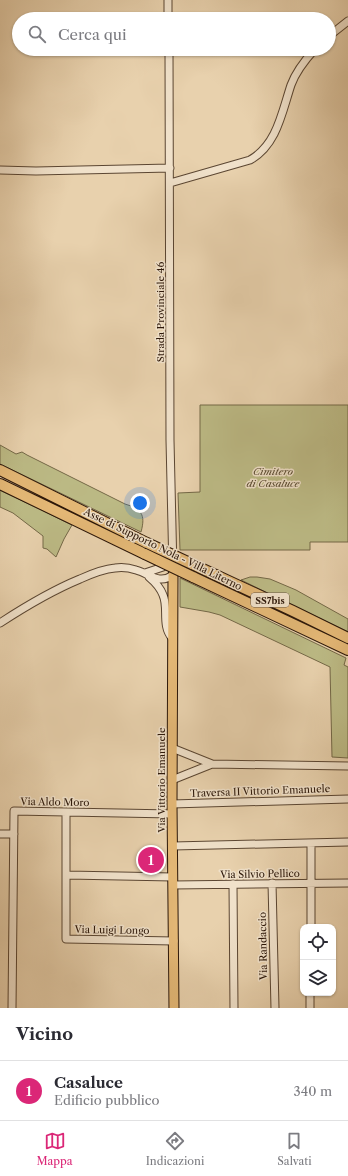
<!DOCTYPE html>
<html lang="it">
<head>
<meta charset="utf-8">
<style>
	body { margin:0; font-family:"Libre Caslon Text",serif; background:#f2f2f3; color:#2b2b33 }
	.controls { position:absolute; right:12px; bottom:12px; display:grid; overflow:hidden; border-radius:8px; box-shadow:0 1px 3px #0004 }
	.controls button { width:36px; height:36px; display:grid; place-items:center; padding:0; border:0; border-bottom:1px solid #e1e1e2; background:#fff; color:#2b2b33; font:20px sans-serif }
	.you { position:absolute; left:140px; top:503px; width:14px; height:14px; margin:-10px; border:3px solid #fff; border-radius:50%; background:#1a73e8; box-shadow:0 0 0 6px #1a73e833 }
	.badge { display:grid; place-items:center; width:26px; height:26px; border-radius:50%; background:#db2777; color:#fff; font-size:13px; font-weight:700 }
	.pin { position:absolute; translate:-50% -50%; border:2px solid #fff; box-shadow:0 1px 4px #0006 }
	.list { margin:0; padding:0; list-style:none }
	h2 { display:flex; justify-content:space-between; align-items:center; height:52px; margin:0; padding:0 16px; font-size:17px }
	h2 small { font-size:13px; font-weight:400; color:#7c7c81 }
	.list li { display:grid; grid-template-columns:26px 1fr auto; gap:12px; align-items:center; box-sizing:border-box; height:60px; padding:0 16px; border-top:1px solid #e1e1e2 }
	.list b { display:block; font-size:15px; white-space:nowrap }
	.list p { margin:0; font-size:13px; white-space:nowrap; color:#7c7c81 }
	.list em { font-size:13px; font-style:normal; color:#7c7c81 }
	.icon { flex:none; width:22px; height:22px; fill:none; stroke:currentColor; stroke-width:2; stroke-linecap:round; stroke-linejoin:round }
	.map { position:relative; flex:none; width:348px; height:1008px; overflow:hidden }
	.search { position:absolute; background:#fff; box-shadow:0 1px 3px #0004; left:12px; right:12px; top:12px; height:44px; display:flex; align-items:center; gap:10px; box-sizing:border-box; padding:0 14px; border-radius:22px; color:#7c7c81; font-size:15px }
	.sheet { height:112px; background:#fff }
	nav { display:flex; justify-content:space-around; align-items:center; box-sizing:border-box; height:56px; border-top:1px solid #e1e1e2; background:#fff; font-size:11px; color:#7c7c81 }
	nav a { display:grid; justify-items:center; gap:2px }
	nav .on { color:#db2777 }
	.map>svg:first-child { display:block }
	.green { fill:#bcba85; stroke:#746847 }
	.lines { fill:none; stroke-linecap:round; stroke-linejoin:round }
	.minor-casing { stroke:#5b4632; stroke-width:9 }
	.major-casing { stroke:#2c1709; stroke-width:11 }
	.highway-casing { stroke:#2c1709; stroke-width:12 }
	.minor { stroke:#f0e1ca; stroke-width:7 }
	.major { stroke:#e4b876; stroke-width:9 }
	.highway { stroke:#e4b876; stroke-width:10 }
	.highway-bridge-casing { stroke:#2c1709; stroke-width:12; stroke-linecap:butt }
	.highway-bridge { stroke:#e4b876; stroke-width:10 }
	.labels { text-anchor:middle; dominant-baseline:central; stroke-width:3; stroke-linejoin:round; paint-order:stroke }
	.shield { fill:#f0e1ca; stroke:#675443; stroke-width:1 }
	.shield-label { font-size:9px; font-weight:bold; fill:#2c1709 }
	.street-label { font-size:10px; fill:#2c1709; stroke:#f0e1ca }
	.park-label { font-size:10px; font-style:italic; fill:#57482e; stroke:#f0e1ca }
</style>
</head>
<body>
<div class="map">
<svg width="348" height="1008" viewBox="0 0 348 1008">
	<rect width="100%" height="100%" fill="#e8d1ad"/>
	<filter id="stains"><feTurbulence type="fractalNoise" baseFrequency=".005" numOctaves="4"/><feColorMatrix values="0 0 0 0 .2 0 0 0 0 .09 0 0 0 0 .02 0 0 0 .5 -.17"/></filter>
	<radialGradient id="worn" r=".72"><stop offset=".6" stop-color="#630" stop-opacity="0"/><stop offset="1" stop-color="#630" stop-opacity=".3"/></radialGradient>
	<path class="green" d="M200,405H348V542H310V550H180L178,493L200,492Z
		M0,445L16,454L22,452L27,455L125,504C141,509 146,514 141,532L0,464Z
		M0,490L72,525L64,539L56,557L47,549L43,548V536L13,513L0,507Z
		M250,577H257L270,579L296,590L348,619V632L241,580Z
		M180,578L346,658L344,665L348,667V758L332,757L330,667L220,615L209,612L180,607Z"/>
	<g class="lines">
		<defs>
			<path id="minor" d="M168,0V19
				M329,36L348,21
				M169,49L170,440L173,571
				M0,170L36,171L170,168
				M170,183L250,160C277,145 282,112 291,85C296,71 305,60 315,49
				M145,573L163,567L167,560
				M149,577C155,582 160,587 163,595C169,608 161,625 172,638
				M0,623C26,606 51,591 80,579C91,574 103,569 115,568C122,567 130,568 136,570C150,574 159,585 173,575
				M172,748L212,764
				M172,780L212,764L348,766
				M172,804L348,799
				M66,812V939L174,941
				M0,834H14
				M311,843V927
				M173,846L348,842
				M67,875L173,877
				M272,883L275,1008
				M233,884L234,1008
				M173,885L348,883
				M12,1008L14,811L172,814
				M310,1008V993"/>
			<path id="major" d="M173,575L172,804L174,1008"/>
			<path id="highway" d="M0,470L147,543
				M0,484L145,554
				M192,564L293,611L348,638
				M193,577L348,650"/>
		</defs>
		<use href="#minor" class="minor-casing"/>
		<use href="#major" class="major-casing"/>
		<use href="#highway" class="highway-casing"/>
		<use href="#minor" class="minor"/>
		<use href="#major" class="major"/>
		<use href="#highway" class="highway"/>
		<defs>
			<path id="highway-bridge" d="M147,543L192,564
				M145,554L193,577"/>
		</defs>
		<use href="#highway-bridge" class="highway-bridge-casing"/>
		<use href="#highway-bridge" class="highway-bridge"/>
	</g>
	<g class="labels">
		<rect class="shield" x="251" y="593" width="38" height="14" rx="3"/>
		<g class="shield-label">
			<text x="270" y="600">SS7bis</text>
		</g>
		<g class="street-label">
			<text transform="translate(160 312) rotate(-90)">Strada Provinciale 46</text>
			<text transform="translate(163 549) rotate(26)">Asse di Supporto Nola - Villa Literno</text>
			<text transform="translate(161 780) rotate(-90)">Via Vittorio Emanuele</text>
			<text transform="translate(260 791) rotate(-2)">Traversa II Vittorio Emanuele</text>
			<text transform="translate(55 802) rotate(1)">Via Aldo Moro</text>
			<text transform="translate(260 874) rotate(-1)">Via Silvio Pellico</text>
			<text transform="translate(112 930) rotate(1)">Via Luigi Longo</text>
			<text transform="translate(263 946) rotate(-91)">Via Randaccio</text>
		</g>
		<g class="park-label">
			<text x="273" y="471">Cimitero<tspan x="273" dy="12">di Casaluce</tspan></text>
		</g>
	</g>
	<rect width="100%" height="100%" filter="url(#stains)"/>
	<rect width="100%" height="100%" fill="url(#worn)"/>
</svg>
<div class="controls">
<button><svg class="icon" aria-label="locate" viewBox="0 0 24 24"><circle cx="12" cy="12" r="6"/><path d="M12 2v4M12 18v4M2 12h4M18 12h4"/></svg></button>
<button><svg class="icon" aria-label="layers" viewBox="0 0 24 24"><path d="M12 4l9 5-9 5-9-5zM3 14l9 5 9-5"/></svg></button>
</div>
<div class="you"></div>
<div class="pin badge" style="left:151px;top:860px">1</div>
<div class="search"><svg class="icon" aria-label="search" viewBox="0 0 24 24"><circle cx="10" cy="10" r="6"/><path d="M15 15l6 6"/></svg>Cerca qui</div>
</div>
<section class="sheet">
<h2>Vicino<small></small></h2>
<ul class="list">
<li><span class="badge">1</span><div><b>Casaluce</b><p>Edificio pubblico</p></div><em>340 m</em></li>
</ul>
</section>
<nav>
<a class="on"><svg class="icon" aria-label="map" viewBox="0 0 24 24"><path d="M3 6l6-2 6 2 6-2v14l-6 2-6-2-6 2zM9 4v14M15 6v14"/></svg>Mappa</a>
<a><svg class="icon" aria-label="directions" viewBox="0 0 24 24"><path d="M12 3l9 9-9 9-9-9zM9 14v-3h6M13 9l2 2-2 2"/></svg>Indicazioni</a>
<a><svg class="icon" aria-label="saved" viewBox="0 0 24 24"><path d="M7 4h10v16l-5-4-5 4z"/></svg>Salvati</a>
</nav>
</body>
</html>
